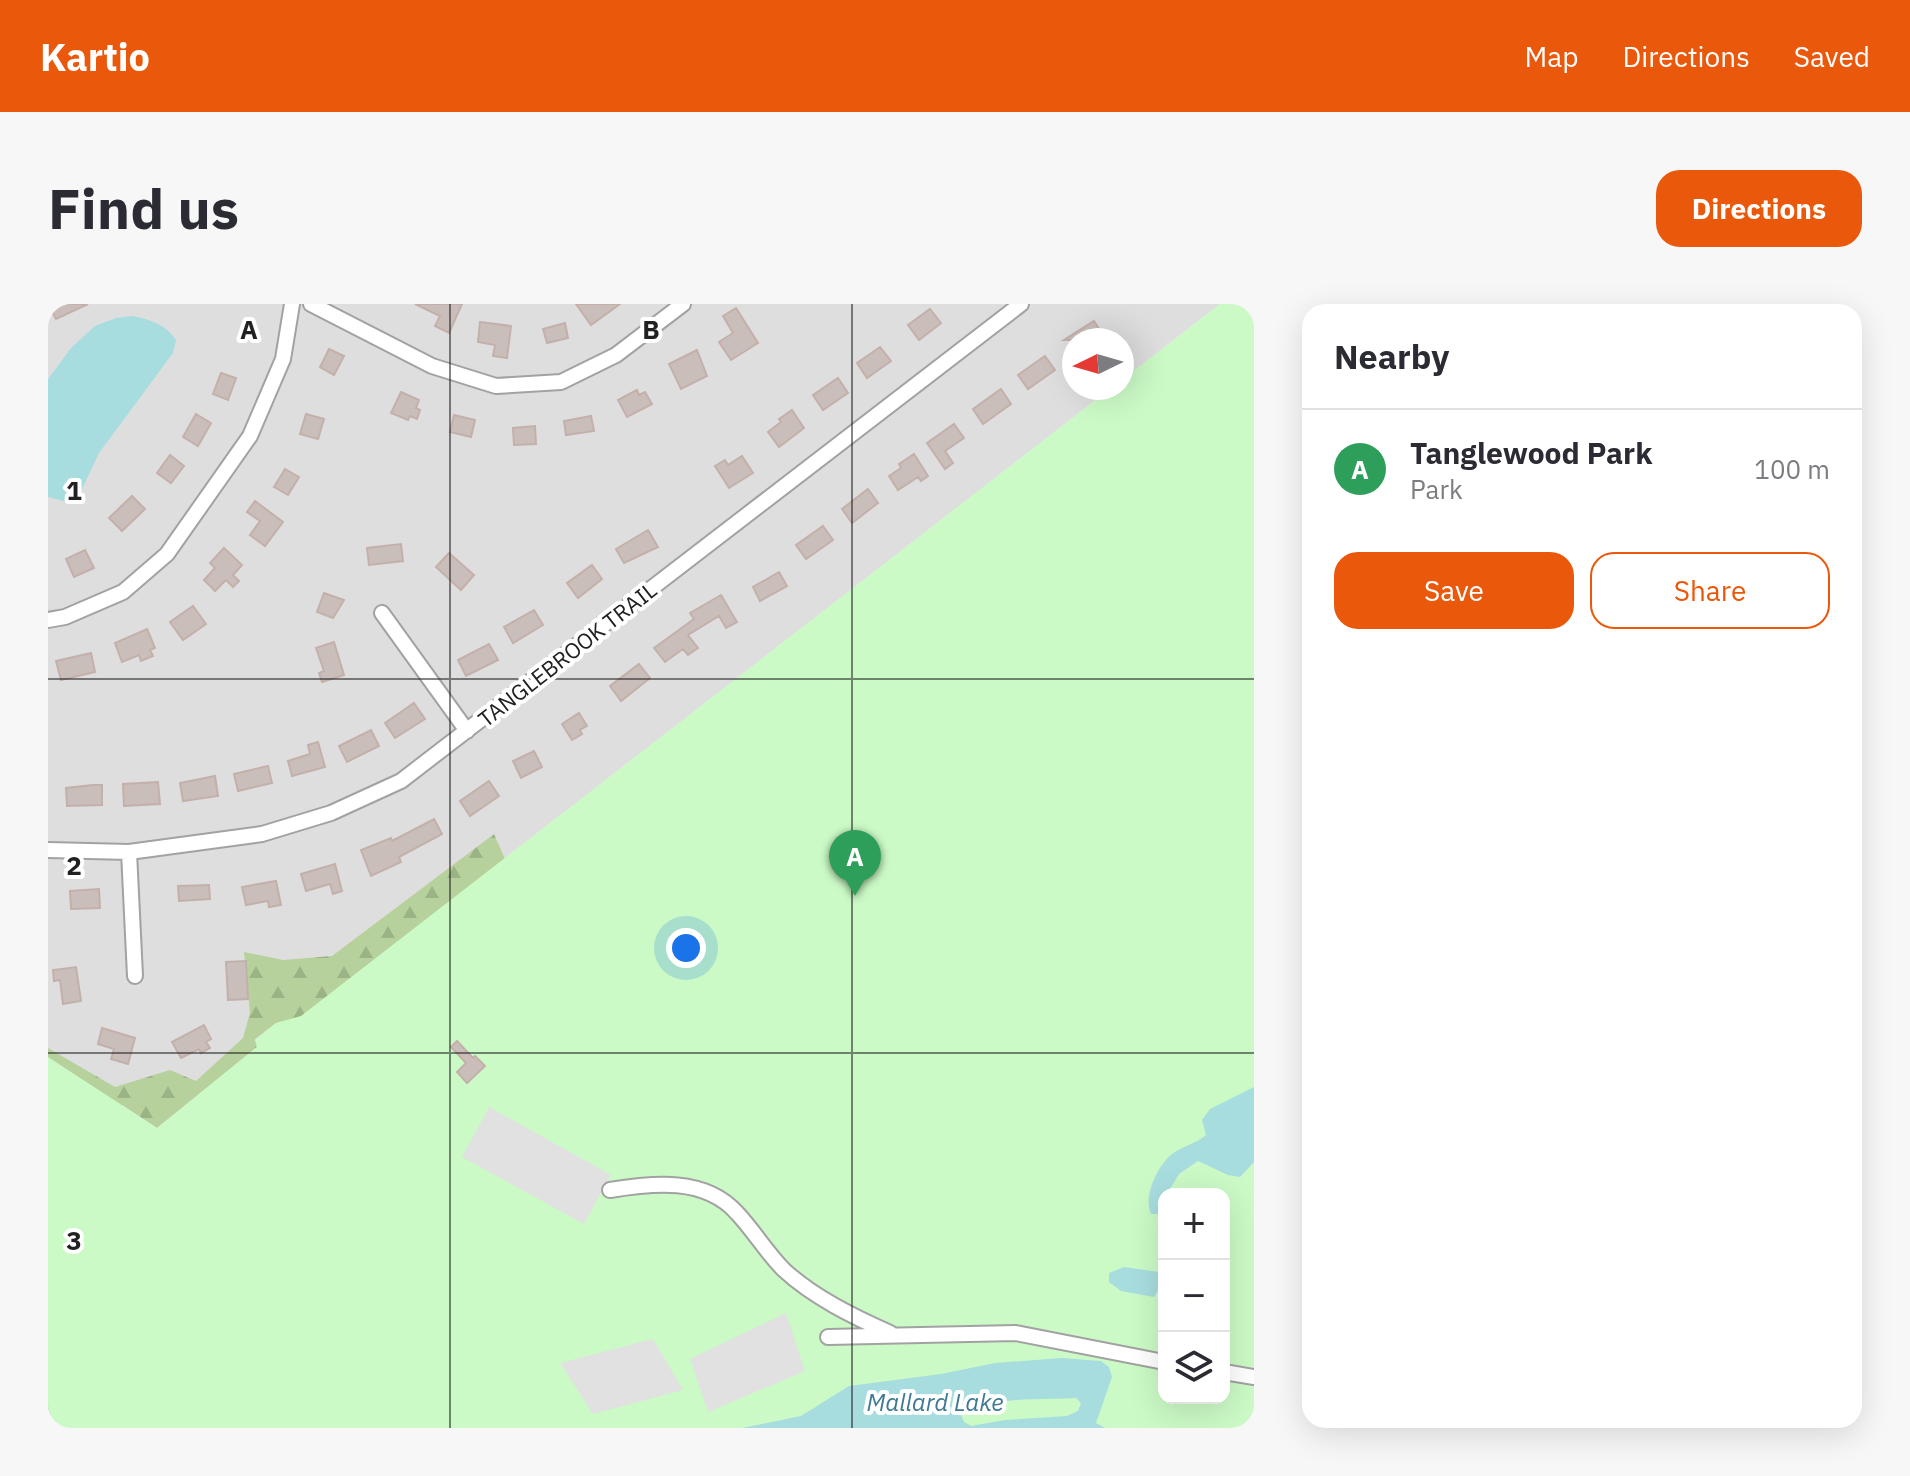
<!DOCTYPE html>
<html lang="en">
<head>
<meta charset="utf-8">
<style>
	body { margin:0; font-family:"IBM Plex Sans",sans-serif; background:#f7f7f7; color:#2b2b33 }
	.controls { position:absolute; right:24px; bottom:24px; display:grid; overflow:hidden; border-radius:16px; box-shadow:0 8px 32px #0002 }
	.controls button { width:72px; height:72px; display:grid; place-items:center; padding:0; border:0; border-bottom:2px solid #e1e1e2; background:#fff; color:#2b2b33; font:40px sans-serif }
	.compass { position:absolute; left:1014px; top:24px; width:72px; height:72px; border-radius:50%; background:#fff; box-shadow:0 8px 32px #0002; rotate:265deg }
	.you { position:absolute; left:638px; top:644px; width:28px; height:28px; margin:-20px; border:6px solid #fff; border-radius:50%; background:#1a73e8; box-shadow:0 0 0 12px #1a73e833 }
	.badge { display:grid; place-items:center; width:52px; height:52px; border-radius:50%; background:#ea580c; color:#fff; font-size:26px; font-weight:700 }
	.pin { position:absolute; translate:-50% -66px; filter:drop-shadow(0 2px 4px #0008) }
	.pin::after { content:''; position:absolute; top:42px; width:28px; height:24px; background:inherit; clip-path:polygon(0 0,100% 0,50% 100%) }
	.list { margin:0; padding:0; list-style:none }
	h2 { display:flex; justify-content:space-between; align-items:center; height:104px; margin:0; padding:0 32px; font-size:34px }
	h2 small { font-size:26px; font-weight:400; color:#7c7c81 }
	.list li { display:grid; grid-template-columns:52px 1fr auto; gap:24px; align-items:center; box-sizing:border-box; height:120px; padding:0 32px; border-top:2px solid #e1e1e2 }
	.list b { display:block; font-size:30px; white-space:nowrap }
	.list p { margin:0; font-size:26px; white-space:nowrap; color:#7c7c81 }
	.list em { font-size:26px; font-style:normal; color:#7c7c81 }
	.actions { display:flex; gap:16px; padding:24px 32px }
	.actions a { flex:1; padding:18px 0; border:2px solid #ea580c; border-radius:24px; text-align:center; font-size:28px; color:#ea580c }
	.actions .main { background:#ea580c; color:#fff }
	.icon { flex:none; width:44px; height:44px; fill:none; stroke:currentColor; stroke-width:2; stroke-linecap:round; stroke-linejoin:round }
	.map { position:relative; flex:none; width:1206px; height:1124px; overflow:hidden; border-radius:24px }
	header { display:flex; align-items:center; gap:48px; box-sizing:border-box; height:112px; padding:0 40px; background:#ea580c; color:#fff }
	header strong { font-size:38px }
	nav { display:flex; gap:44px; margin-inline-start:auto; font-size:28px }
	.intro { display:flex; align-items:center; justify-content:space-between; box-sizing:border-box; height:192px; padding:0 48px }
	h1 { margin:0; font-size:56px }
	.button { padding:20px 36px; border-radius:24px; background:#ea580c; color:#fff; font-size:28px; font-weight:700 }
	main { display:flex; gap:48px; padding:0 48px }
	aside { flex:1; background:#fff; border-radius:24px; box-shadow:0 8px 32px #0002 }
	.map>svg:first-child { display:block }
	.residential { fill:#dfdede }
	.forest { fill:url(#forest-firs) }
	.park { fill:#cbfac6; fill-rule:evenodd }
	.parking { fill:#e1e1e1 }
	.water { fill:#a8dddf; fill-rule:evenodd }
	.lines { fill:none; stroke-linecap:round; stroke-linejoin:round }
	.stream { stroke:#a8dddf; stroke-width:3 }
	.building { fill:#cabebb; stroke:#c4b0aa; stroke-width:2 }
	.street-casing { stroke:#a2a2a2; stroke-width:18 }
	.street { stroke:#fff; stroke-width:14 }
	.grid { fill:none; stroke:#212121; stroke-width:2; stroke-opacity:0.55 }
	.labels { text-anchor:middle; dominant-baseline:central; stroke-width:8; stroke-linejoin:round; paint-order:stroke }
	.street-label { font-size:22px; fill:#212121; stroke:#fff }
	.water-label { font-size:24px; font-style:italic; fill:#3f7993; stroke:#fff }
	.grid-label { font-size:26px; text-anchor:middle; font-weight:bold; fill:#212121; stroke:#fff; stroke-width:8; stroke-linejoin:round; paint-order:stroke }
</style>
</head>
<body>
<header>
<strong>Kartio</strong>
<nav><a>Map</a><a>Directions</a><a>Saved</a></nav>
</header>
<div class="intro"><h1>Find us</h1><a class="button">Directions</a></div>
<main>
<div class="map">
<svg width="1206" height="1124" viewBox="0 0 1206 1124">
	<defs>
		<pattern id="forest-firs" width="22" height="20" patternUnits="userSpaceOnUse" patternTransform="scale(2)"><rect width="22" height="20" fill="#b6d19c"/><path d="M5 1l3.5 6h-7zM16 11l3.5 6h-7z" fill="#9cb386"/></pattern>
	</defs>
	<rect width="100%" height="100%" fill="#f2ede8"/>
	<path class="residential" d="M0,0H1172L1074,76V36H1026V84H1063L109,824L0,753Z"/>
	<path class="forest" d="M446,530L457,555L253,713L228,719L207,735L209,743L109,824L74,801L0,1124V744L67,783L122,766L148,777L195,734L202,709L196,648L235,656L284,652Z"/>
	<path class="park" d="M1172,0H1206V1124H0V753L109,824L209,743L207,736L228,719L253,712L1063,84H1074V76ZM1116,890H1176V1094H1116Z"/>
	<path class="parking" d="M441,803L563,871L536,920L414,853Z
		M738,1009L757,1067L660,1108L642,1055Z
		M605,1035L635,1086L545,1110L512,1059Z"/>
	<path class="water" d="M84,12C102,15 118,21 128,36L125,49L51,149L27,200L0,193V75L23,44L47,22L68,14Z
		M1206,783V858L1192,873L1180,871L1150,857L1131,870L1119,890H1116L1112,910H1103C1095,893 1109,862 1124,850C1134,842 1148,840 1158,831L1154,816L1162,805Z
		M1076,963L1111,968L1116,977L1106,993L1073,987L1061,978V969Z
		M1014,1054L1053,1057L1061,1063L1064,1073L1048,1119L1057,1124H694L753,1112L801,1082L893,1070L947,1059ZM1028,1094L1033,1099L1030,1107L1019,1112L957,1116L923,1122L916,1118L913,1111C933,1092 999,1096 1028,1094Z"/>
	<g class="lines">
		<path class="stream" d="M1111,969L1114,953"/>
	</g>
	<path class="building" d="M0,0H40L8,15Z
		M367,0H414L401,29L387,22L392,12Z
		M528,0H572L543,21Z
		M688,4L710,39L683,56L671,38L685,29L675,12Z
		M882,5L893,19L871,36L860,21Z
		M1046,17L1056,33L1051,36H1016Z
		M432,18L463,22L459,54L445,52L447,41L430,38Z
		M517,19L520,34L499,39L495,25Z
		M832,43L843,57L819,74L809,59Z
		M281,45L296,52L286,71L272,63Z
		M649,46L659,72L633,85L621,60Z
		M997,52L1007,66L980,85L970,71Z
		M173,69L188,74L180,96L165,90Z
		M790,74L800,89L775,106L765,91Z
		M953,85L963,100L935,120L925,105Z
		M589,86L591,91L597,88L604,100L579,113L570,96Z
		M353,88L371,96L368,104L372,106L369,115L362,112L360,116L343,109Z
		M744,106L756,124L731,143L720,128L733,118L731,115Z
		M148,110L163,119L150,142L135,133Z
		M258,110L276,115L270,135L252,130Z
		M406,111L427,116L423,133L402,128Z
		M543,112L546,127L518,131L516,117Z
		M906,120L916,134L897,147L905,159L897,165L879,139Z
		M487,122L488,140L466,141L465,124Z
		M866,150L880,172L873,177L870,173L850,186L841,172L853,164L851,160Z
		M122,151L136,162L123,179L109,169Z
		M694,152L705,169L681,184L667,162L677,156L680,161Z
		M237,165L251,173L240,191L226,183Z
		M820,185L830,199L804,219L794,205Z
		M84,192L97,205L74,227L61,214Z
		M207,197L235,218L217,242L202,231L212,217L199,208Z
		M775,222L785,236L758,255L748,241Z
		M600,226L610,243L576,259L568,245Z
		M353,240L355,257L321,261L319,244Z
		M176,244L194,261L185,271L191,277L185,283L178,276L167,287L156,276L167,264L162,259Z
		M37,246L46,264L26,273L18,255Z
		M401,249L426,271L413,286L388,263Z
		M544,261L554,275L530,294L519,279Z
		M731,268L739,282L712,297L705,283Z
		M276,289L296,296L285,314L269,308Z
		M673,291L689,318L678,324L671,312L640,331L650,344L640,351L635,345L617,358L606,344L646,315L642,309Z
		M145,302L158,320L135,336L122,318Z
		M486,306L495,321L465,339L456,323Z
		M99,325L107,344L102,346L105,352L93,357L91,351L74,358L67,339Z
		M286,338L296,371L274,378L271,369L276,367L268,344Z
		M441,340L450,356L418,372L410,356Z
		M43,349L47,368L13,376L8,357Z
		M591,360L602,374L573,397L562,382Z
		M366,399L377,415L347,434L337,419Z
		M531,409L539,422L532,426L534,430L524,436L514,420Z
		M323,426L331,442L299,458L291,442Z
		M270,438L277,463L244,472L240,457L262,450L260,441Z
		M486,447L494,463L473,474L465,457Z
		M220,462L224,479L190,487L186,470Z
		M167,472L170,492L135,497L132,479Z
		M441,477L451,492L422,512L412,497Z
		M110,478L112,500L76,502L75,480Z
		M45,481H54V501L19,502L18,484Z
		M386,515L394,530L351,553L353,558L323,572L313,546L343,534L344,537Z
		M287,560L294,587L285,590L282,580L258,587L253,570Z
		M228,577L233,601L221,603L220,597L198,601L194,583Z
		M161,581L162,595L131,597L130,582Z
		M51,585L52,604L23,605L22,587Z
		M198,657L200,695L180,696L178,658Z
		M28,663L33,697L15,700L12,676L6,677L5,666Z
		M156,721L163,735L158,738L162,744L153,749L151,745L133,754L124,738Z
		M54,724L87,734L80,760L63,755L66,745L50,740Z
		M409,737L425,754L427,752L437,762L419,779L409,768L418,759L403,743Z"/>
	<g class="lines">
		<defs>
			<path id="street" d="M263,0L384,62L448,82L513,78L568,51L635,0
				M334,309L419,427
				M0,316L17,313L75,288L119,250L202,132L235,55L244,0
				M0,546L81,548L214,530L283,509L353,477L973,0
				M81,548L87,672
				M562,886C605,879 657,873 689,909C706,927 718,948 736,966C765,993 806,1013 842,1029
				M780,1033L968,1029L1116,1058
				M1176,1068L1206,1073"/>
		</defs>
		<use href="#street" class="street-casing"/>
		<use href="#street" class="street"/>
	</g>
	<path class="grid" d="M402,0V1124M804,0V1124M0,375H1206M0,749H1206"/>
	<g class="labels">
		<g class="street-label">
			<text transform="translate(519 350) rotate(-38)">TANGLEBROOK TRAIL</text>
		</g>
		<g class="water-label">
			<text x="887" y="1098">Mallard Lake</text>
		</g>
	</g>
	<g class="grid-label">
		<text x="201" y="35">A</text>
		<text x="603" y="35">B</text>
		<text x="26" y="196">1</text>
		<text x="26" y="571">2</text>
		<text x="26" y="946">3</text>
	</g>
</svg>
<div class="controls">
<button>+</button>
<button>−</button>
<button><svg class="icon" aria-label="layers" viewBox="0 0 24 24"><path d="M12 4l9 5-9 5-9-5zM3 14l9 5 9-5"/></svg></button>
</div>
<svg class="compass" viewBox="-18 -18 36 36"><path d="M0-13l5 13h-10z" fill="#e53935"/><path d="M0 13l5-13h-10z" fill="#7c7c81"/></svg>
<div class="you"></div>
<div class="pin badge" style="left:807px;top:592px;background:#2e9e5b">A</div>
</div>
<aside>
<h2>Nearby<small></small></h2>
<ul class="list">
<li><span class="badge" style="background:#2e9e5b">A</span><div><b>Tanglewood Park</b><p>Park</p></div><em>100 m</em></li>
</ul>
<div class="actions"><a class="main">Save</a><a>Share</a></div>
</aside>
</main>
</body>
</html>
